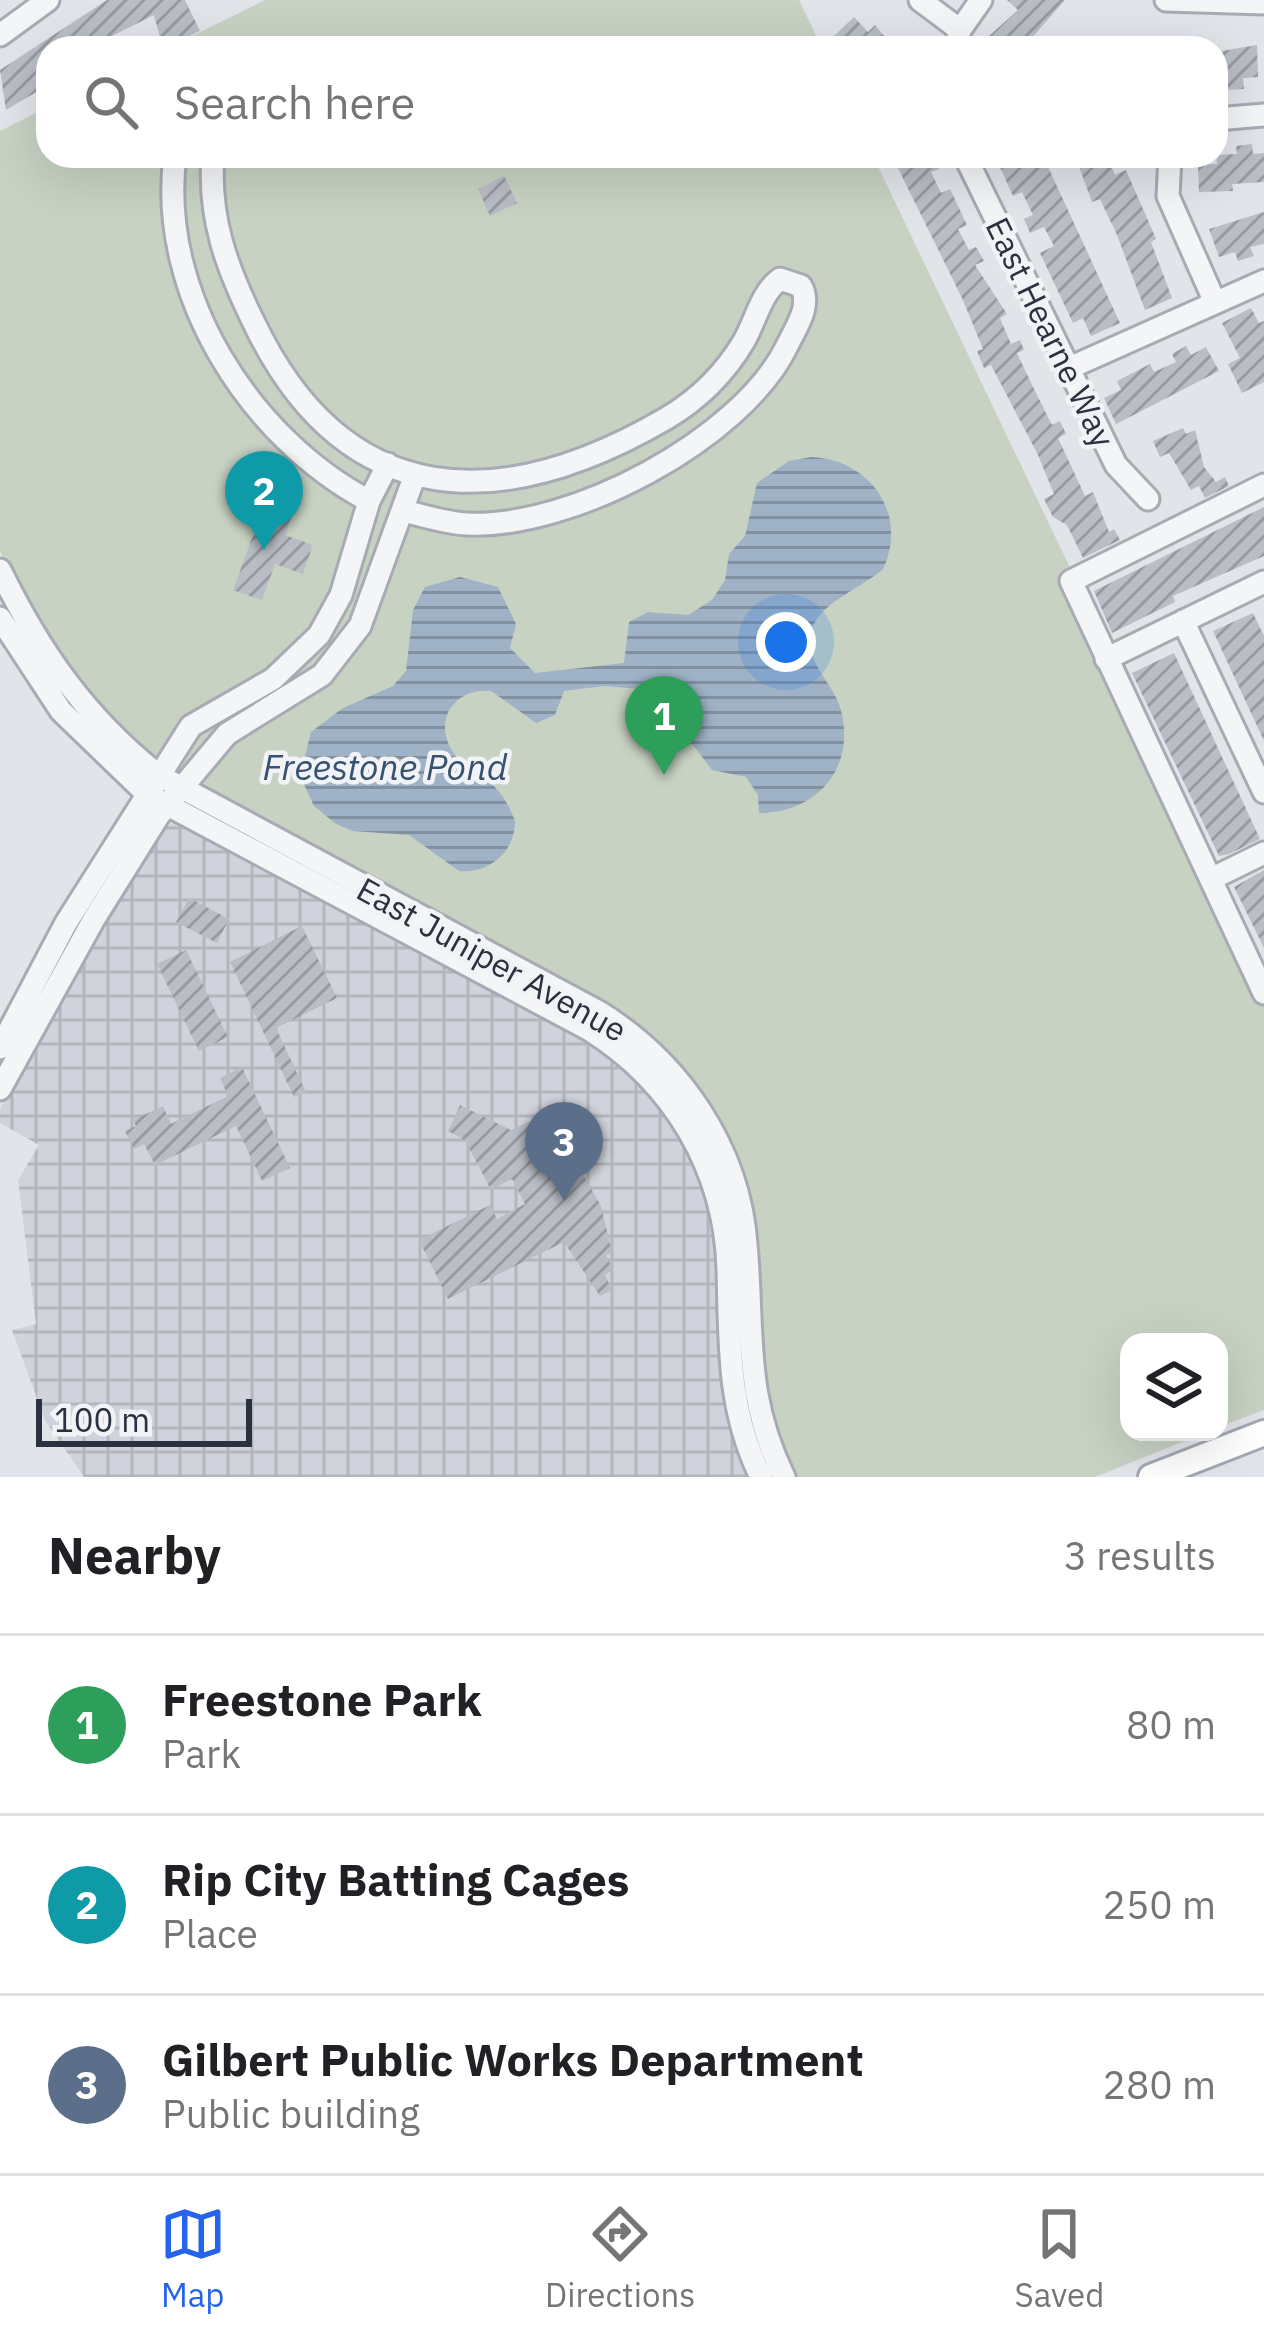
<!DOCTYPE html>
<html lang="en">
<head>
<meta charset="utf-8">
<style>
	body { margin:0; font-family:"IBM Plex Sans",sans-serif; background:#f6f6f6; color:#202124 }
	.controls { position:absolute; right:36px; bottom:36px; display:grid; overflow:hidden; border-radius:24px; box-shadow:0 12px 48px #0002 }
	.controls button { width:108px; height:108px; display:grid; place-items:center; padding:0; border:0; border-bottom:3px solid #e0e0e0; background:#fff; color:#202124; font:60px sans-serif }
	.scale { position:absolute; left:36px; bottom:30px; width:216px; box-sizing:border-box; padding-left:12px; border:6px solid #2b323f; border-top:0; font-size:33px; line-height:42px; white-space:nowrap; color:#2b323f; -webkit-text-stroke:9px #f1f3f6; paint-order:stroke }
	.you { position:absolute; left:786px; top:642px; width:42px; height:42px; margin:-30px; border:9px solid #fff; border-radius:50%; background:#1a73e8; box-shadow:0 0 0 18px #1a73e833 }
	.badge { display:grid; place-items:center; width:78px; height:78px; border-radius:50%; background:#2563eb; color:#fff; font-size:39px; font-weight:700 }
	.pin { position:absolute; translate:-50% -99px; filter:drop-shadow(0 3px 6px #0008) }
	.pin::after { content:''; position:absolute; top:63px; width:42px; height:36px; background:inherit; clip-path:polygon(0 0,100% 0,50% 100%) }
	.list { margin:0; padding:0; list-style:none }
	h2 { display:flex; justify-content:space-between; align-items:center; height:156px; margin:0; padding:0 48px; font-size:51px }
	h2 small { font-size:39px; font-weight:400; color:#757577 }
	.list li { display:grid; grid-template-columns:78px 1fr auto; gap:36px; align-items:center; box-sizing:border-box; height:180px; padding:0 48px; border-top:3px solid #e0e0e0 }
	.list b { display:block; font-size:45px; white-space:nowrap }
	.list p { margin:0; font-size:39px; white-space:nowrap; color:#757577 }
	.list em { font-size:39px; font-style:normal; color:#757577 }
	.icon { flex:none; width:66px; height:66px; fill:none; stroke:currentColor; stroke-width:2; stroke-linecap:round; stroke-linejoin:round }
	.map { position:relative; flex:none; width:1264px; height:1477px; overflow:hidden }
	.search { position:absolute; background:#fff; box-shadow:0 12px 48px #0002; left:36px; right:36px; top:36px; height:132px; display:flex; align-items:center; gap:30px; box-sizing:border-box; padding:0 42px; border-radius:36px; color:#757577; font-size:45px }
	.sheet { height:696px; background:#fff }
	nav { display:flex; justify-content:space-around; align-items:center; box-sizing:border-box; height:168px; border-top:3px solid #e0e0e0; background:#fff; font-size:33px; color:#757577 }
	nav a { display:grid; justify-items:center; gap:6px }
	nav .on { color:#2563eb }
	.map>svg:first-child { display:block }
	.industrial { fill:url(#industrial-grid) }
	.green { fill:#c7d2c3 }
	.water { fill:url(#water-rules) }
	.building { fill:url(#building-hatch) }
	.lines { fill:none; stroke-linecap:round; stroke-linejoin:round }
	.minor-casing { stroke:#a7abb3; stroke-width:27 }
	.major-casing { stroke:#a2a9b4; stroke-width:30 }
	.minor { stroke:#f4f5f7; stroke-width:21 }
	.major { stroke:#fff; stroke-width:24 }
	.labels { text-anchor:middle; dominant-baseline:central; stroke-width:9; stroke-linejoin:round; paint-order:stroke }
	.street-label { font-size:33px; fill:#2b323f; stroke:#f1f3f6 }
	.water-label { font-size:36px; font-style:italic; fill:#385170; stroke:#f1f3f6 }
</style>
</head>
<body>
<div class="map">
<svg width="1264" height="1477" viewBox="0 0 1264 1477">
	<defs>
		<pattern id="industrial-grid" width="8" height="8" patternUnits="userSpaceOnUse" patternTransform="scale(3)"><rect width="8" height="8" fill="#d0d3db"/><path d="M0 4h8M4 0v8" fill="none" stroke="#b3b6bd"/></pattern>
		<pattern id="water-rules" width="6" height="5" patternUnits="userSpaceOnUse" patternTransform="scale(3)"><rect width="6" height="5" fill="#9fb2c6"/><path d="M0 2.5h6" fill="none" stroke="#8291a2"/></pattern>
		<pattern id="building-hatch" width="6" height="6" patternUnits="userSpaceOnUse" patternTransform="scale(3)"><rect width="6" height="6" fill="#b9bdc5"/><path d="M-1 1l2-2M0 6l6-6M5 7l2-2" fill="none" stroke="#979aa1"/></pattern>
	</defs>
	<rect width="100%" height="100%" fill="#e1e4e9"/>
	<path class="industrial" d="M173,823L584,1036L617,1058L668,1113L710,1192L725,1387L753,1477H84L45,1420L12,1330L36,1324L18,1180L39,1145L0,1123V1109L77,964L159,831Z"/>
	<path class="green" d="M265,0H799L822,48H168Z
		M48,107V156H873L1073,574L1060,581L1264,1006V1410L1219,1427V1342H1129V1432H1207L1095,1477H792L764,1411L755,1245L699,1095L139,751C79,697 35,623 0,551V131Z"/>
	<path class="water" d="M811,457C869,459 909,513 883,569C863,587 824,601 813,626C799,658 834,682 841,710C856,768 817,813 759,813L758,795L746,777L712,770L693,745L653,734L641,689L604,686L564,691L555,715L536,723L491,691C455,687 432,720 453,752C472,781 496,770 515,821C515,852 489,874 459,871L409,835L353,831L336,824L314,806L300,776L311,732L343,708L393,686L406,671L413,610L425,587L460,577L498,587L516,624L510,648L535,673L624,663L629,622L648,612L688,615L712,600L725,580L729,554L745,536L757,483L789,461Z"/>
	<path class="building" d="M107,0H185L200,31L163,48L154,15L96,44L99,48H48V85L6,110L0,70Z
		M1007,0H1065L1023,48H1000L988,37L1018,10Z
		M854,17L868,32L875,25L885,37L873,48H843L833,37Z
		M1257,45L1258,77L1243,78L1244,89L1225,90V82H1216V52Z
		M1252,144L1253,154L1264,153V182L1232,184L1233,191L1199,192L1198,165L1217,164L1216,155L1237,154L1236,146Z
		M892,156H933L939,169L931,172L941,193L950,189L967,225L958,229L969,250L976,247L984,261L975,265L1007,314L1000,318L1011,344L1020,340L1024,350L1017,353L1034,389L1052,425L1060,421L1066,434L1058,438L1085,496L1093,492L1109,532L1114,529L1120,540L1083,558L1067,525L1053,517L1044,499L1054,494L1038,455L991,365L984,368L977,351L983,349L962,298Z
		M995,156H1043L1120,323L1091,336L1083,318L1073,323L1040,253L1054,246L1044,227L1030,233L1024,219L1033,215L1022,192L1013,196Z
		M1075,156H1107L1115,175L1126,170L1156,239L1151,242L1172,298L1145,310L1117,235L1100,199L1092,202Z
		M504,176L517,203L490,216L478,189Z
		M1264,212V244L1250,247L1254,256L1238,261L1235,252L1219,257L1209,229Z
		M1251,308L1259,323L1264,321V382L1242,393L1228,364L1240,358L1222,323Z
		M1186,346L1191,355L1206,347L1219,371L1116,424L1104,398L1121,390L1117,381L1150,364L1154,372L1176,362L1172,354Z
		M1183,428L1186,434L1195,430L1204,467L1216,482L1225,477L1229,486L1205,498L1199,486L1191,490L1169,453L1160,457L1153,441Z
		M266,500L294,510L285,535L313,545L303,574L275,564L262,600L233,590Z
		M1264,507V556L1173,596L1175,602L1112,633L1094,591Z
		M1253,613L1264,636V741L1213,631Z
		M1174,653L1260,839L1229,854L1219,856L1132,673Z
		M1264,870V948L1234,887Z
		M189,898L229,919L217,943L176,922Z
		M302,926L337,998L276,1028L306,1092L294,1097L230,962Z
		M186,950L228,1037L199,1051L157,964Z
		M242,1067L290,1168L262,1181L236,1126L155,1165L144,1144L134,1149L125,1131L136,1126L133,1120L163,1106L171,1124L228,1096L220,1078Z
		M460,1105L511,1130L534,1119L540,1133L550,1128L568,1166L573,1164L580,1178L584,1176L601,1206L612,1252L606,1255L613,1270L605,1275L612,1290L600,1296L564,1242L448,1299L419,1240L490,1205L497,1219L525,1204L512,1179L491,1190L465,1140L448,1131Z"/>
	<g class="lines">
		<defs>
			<path id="minor" d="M920,0L960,30
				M1166,0L1264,3
				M0,35L48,0
				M955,48L960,30L981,0
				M1216,119L1264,115
				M175,156C157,294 251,439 369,501
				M213,156C208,218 227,268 254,323C345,513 501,515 667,418C699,399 725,373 744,341C756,320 761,293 780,279L801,286C812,306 796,327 787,346C741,440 571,529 467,524C446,523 424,516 404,511
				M965,156L1116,465L1148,499
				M1170,156L1168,196L1214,300
				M1067,369L1264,281
				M1264,485L1071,581L1264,993
				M0,570C40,652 86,718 158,775L599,1012C680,1062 739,1148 746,1244C754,1332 743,1393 784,1477
				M0,618L61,711L147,794L590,1030C674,1083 725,1170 728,1269C730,1343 727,1408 761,1477
				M1183,621L1264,792
				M1106,659L1264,582
				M1211,879L1264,853
				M0,1048L66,923L191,726L273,679L319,635L341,595L369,501L388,464
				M0,1089L94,919L159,815L227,734L322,675L360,626L415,475"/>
			<path id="major" d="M1151,1477L1264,1433"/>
		</defs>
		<use href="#minor" class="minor-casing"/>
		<use href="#major" class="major-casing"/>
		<use href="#minor" class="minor"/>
		<use href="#major" class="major"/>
	</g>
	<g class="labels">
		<g class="street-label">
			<text transform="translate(1051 332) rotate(64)">East Hearne Way</text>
			<text transform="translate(492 959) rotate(29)">East Juniper Avenue</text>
		</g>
		<g class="water-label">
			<text x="385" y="766">Freestone Pond</text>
		</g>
	</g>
</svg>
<div class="controls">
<button><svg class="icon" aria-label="layers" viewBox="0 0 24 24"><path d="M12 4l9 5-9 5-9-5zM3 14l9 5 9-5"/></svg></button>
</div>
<div class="scale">100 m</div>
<div class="you"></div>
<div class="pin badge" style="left:664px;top:775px;background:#2e9e5b">1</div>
<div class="pin badge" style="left:264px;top:550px;background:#0f9aa8">2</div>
<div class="pin badge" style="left:564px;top:1201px;background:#5c6f8a">3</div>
<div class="search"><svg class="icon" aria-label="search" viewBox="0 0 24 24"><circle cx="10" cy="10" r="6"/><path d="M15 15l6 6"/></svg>Search here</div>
</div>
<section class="sheet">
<h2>Nearby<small>3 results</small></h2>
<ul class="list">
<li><span class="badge" style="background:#2e9e5b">1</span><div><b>Freestone Park</b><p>Park</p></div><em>80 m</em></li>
<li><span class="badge" style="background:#0f9aa8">2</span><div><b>Rip City Batting Cages</b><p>Place</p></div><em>250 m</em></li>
<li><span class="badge" style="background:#5c6f8a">3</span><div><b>Gilbert Public Works Department</b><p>Public building</p></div><em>280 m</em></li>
</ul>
</section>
<nav>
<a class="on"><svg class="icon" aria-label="map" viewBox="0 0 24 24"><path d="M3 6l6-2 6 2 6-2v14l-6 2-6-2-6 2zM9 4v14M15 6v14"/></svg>Map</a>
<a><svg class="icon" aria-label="directions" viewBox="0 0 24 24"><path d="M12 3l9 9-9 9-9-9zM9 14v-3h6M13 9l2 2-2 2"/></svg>Directions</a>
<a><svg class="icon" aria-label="saved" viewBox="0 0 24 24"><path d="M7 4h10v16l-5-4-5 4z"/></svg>Saved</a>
</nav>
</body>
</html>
